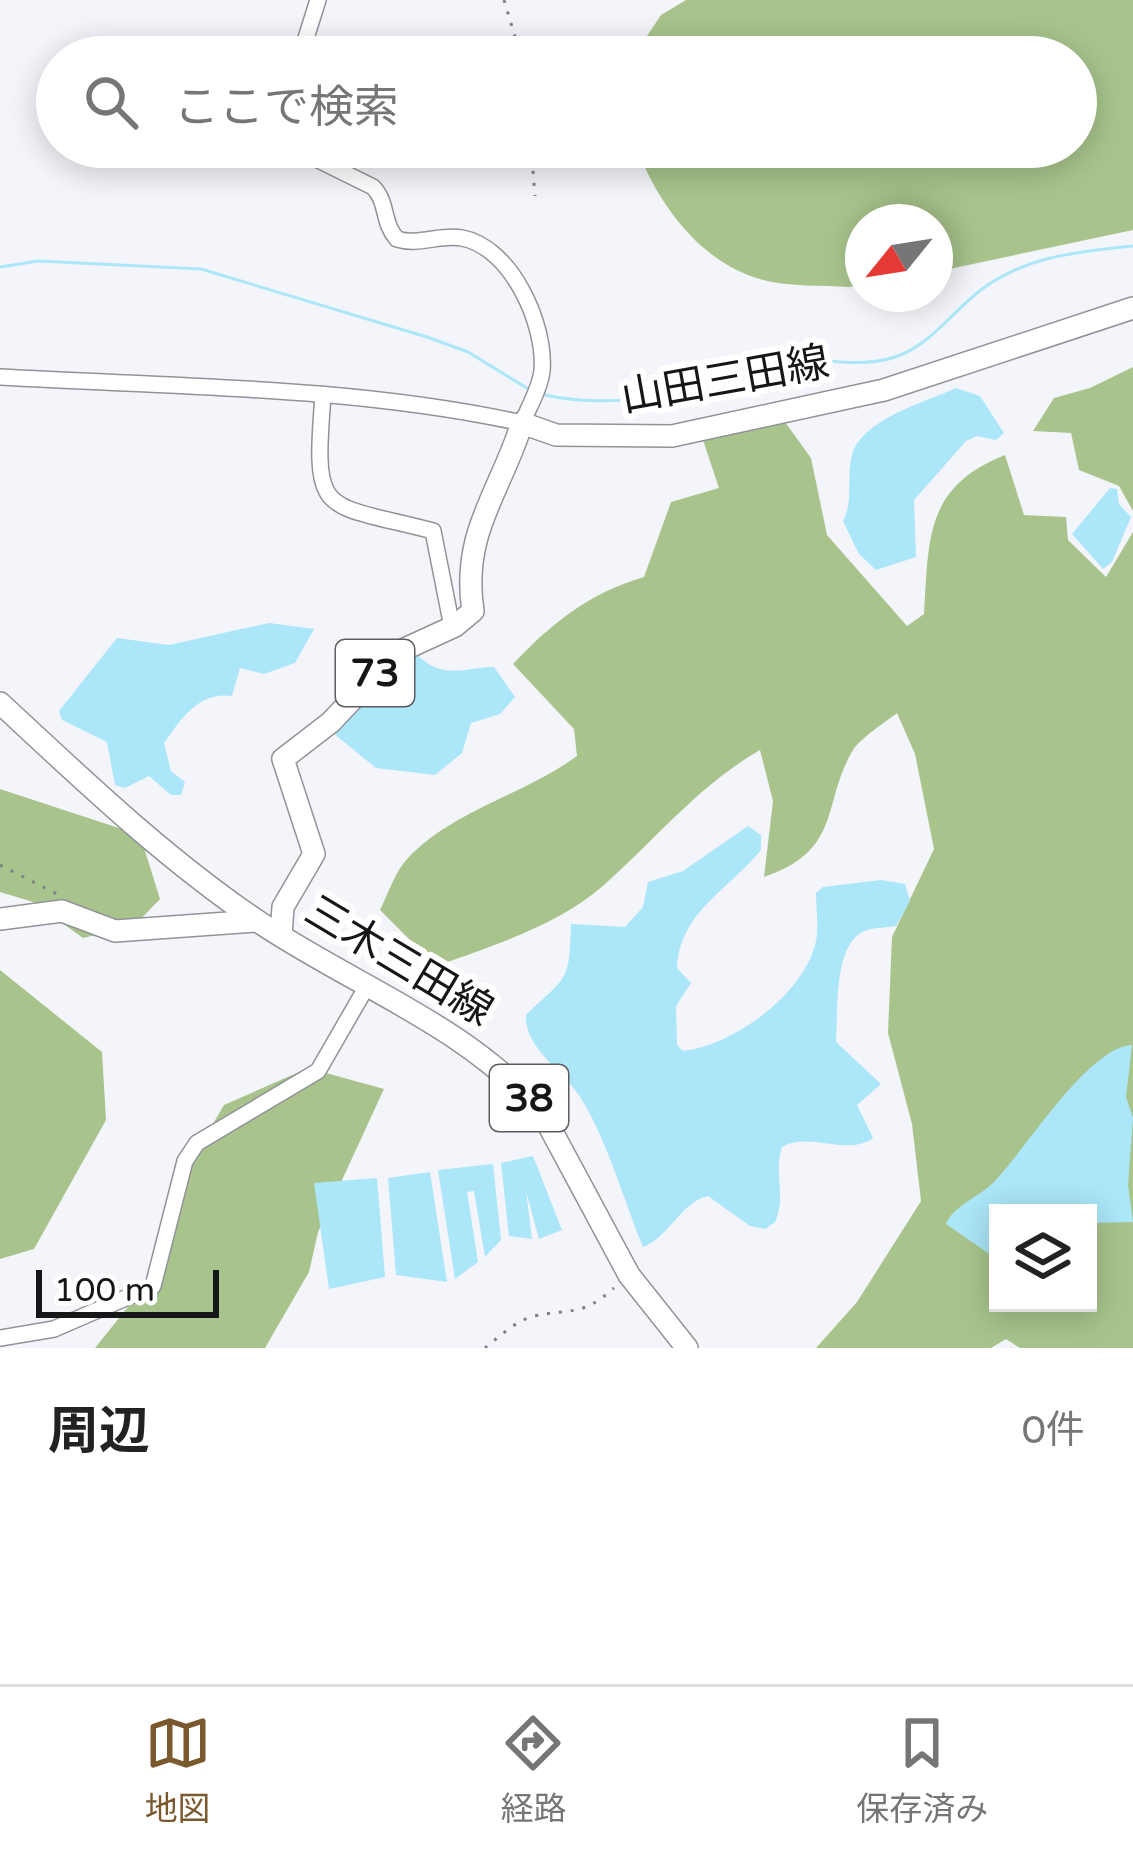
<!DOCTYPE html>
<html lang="ja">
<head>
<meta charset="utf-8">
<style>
	body { margin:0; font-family:"Varela Round","Noto Sans JP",sans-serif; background:#f6f6f6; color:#222 }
	.controls { position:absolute; right:36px; bottom:36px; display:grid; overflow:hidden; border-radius:0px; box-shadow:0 6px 30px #0003 }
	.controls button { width:108px; height:108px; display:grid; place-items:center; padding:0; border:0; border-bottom:3px solid #e0e0e0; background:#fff; color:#222; font:60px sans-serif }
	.compass { position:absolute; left:845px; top:204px; width:108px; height:108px; border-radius:50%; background:#fff; box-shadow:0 6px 30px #0003; rotate:240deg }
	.scale { position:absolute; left:36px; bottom:30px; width:183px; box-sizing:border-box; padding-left:12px; border:6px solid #151618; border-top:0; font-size:33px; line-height:42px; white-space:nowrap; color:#151618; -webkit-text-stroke:9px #fff; paint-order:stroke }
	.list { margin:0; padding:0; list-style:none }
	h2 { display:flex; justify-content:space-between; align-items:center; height:156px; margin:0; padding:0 48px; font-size:51px }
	h2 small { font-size:39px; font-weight:400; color:#767676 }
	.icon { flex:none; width:66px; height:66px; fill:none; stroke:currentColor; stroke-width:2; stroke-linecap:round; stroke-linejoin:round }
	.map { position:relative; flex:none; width:1133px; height:1348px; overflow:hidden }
	.search { position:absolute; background:#fff; box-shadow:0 6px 30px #0003; left:36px; right:36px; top:36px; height:132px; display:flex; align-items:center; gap:30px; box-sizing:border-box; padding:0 42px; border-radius:66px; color:#767676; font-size:45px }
	.sheet { height:336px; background:#fff }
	nav { display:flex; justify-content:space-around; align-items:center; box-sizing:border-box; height:168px; border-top:3px solid #e0e0e0; background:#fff; font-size:33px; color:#767676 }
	nav a { display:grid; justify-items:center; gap:6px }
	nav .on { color:#7a592f }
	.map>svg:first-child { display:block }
	.forest { fill:#a8c48c; fill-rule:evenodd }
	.water { fill:#abe6f9 }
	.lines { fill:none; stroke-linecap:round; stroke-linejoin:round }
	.stream { stroke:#abe6f9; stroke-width:3 }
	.minor-casing { stroke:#929399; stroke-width:18 }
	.major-casing { stroke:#929399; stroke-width:24 }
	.path { stroke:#818286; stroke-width:3; stroke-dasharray:3 9; stroke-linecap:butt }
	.minor { stroke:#fff; stroke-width:15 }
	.major { stroke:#fff; stroke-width:21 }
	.labels { text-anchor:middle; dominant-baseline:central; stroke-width:12; stroke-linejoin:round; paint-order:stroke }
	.shield { fill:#fff; stroke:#5b5c5d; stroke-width:3 }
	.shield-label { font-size:39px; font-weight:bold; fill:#151618 }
	.street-label { font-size:42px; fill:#151618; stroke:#fff }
</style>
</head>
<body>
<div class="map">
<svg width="1133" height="1348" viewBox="0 0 1133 1348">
	<rect width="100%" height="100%" fill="#f4f5fb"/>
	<path class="forest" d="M686,0H1133V230L935,272V222H863V285L849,287C822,285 790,287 763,280C700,263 659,205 636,147H1076V57H633L661,15Z
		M1133,367V511L1119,486L1079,470L1071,433L1033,431L1054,398L1090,388Z
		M785,422L811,458L827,535L907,626L924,614C929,540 924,487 1005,455L1024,515L1066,517L1068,540L1106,577L1133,532V1348H1020L1006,1339L991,1348H816L857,1302L921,1201L912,1124L888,1033L892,937L934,849L915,754L897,713C884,723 862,737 853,750C821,804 843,850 764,877L773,801L760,750C698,786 657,838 604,885C559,925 492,946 436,966L380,910C388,894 395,872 407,859C453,810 524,795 577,756L574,729L513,664C552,623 589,593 644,577L671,502L719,488L703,440ZM998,1213H1088V1303H998Z
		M0,789L140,835L160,899L134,926L83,938L33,902L0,892Z
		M0,970L102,1052L106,1120L34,1249L0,1259Z
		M308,1068L384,1089L318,1232L309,1272L265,1348H95L156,1272L183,1175L224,1105Z"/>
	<path class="water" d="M956,388L980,396L1004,433L996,440L977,436L966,441L914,500L916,557L876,570L859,554L843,521C854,501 846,478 852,455C862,419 926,402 956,388Z
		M1110,488L1117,489L1119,504L1131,517L1112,562L1103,569L1072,534Z
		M269,623L314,629L295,663L264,674L240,668L232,696C199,691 181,719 164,743L171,771L185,782L181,795H171L149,776L125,788L115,785L107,742L62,720L59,711L117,638L169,645Z
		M417,655C444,680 461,668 494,667L515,697L500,714L471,723L462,753L435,775L376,768L333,733L393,669Z
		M748,826L761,835V850C729,890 680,911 677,968L691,983L676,1006L677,1045L683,1051C735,1045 805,993 816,941C819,927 816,909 816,893L823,887L881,880L905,884L910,901L896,926C887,928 876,927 867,930C833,940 838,1012 836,1042L881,1084L857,1105L873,1138C847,1157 809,1131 782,1147C773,1172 787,1195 775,1222L765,1229L750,1226L708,1196C681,1202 670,1236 643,1247C624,1201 604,1130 576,1091C559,1069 524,1045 526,1015C569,974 569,982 571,924L625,927L643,907L648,882L683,871Z
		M1132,1045L1126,1097L1133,1118L1128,1185L1133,1222L1088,1223V1213H998V1247L988,1253L946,1224C951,1208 980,1196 994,1182C1027,1148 1088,1047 1132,1045Z
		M533,1156L562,1230L539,1239L526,1191L532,1239L509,1236L501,1163Z
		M493,1164L501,1240L485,1257L474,1191L467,1192L478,1262L455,1279L438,1170Z
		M430,1172L447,1282L396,1275L388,1178Z
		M377,1178L385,1277L329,1289L314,1183Z"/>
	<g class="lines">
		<path class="stream" d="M0,267L38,261L201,269L427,337L468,352L530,390
			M545,395C591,405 646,402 691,387C716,378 743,363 769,360C810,355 859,371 898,356C930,344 951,314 977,293C1023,256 1076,252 1133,246"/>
		<defs>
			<path id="minor" d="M307,57L306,38L318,0
				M0,377C173,387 352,386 522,423C529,407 540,388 542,371C546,324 511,247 462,238C440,234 418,246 397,239C382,223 388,202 373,187L292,147
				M323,396C313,519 321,502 433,531L452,627
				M0,1338L54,1329L153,1286L185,1161L197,1143L318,1071L367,986"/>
			<path id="major" d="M0,703C81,778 161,855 253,918C347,983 466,1024 542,1113L629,1275L687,1348
				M0,919L62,911L115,931L256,921
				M281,935L283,907L314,854L283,759L331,722L396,653L455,626L473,611C461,533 500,493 522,423L556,435L672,436L884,390L1133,308"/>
		</defs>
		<use href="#minor" class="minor-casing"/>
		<use href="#major" class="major-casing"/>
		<path class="path" d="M504,0L521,57
			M531,147L535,196
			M0,865L59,895
			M485,1348C499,1337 515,1321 534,1316C573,1308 581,1317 614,1288"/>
		<use href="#minor" class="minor"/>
		<use href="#major" class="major"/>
	</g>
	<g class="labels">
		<g class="shield">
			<rect x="336" y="640" width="78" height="66" rx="9"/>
			<rect x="490" y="1065" width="78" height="66" rx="9"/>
		</g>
		<g class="shield-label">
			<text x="375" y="673">73</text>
			<text x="529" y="1098">38</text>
		</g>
		<g class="street-label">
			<text transform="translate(725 380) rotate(-10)">山田三田線</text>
			<text transform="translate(399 961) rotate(31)">三木三田線</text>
		</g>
	</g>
</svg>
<div class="controls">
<button><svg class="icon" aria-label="layers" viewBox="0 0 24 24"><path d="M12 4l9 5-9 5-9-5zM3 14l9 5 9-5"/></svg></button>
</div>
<svg class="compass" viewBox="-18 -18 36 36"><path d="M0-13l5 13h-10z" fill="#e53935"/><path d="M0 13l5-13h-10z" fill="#767676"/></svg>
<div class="scale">100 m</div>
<div class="search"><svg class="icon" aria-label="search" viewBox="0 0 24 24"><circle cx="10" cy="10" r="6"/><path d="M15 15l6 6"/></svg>ここで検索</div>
</div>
<section class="sheet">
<h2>周辺<small>0件</small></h2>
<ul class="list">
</ul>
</section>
<nav>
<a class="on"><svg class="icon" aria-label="map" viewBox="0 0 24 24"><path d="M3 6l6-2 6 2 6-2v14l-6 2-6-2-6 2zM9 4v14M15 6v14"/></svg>地図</a>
<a><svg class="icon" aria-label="directions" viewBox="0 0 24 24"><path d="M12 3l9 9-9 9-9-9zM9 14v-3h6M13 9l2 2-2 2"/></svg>経路</a>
<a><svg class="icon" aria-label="saved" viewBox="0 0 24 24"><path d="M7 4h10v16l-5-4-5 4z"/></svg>保存済み</a>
</nav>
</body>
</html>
